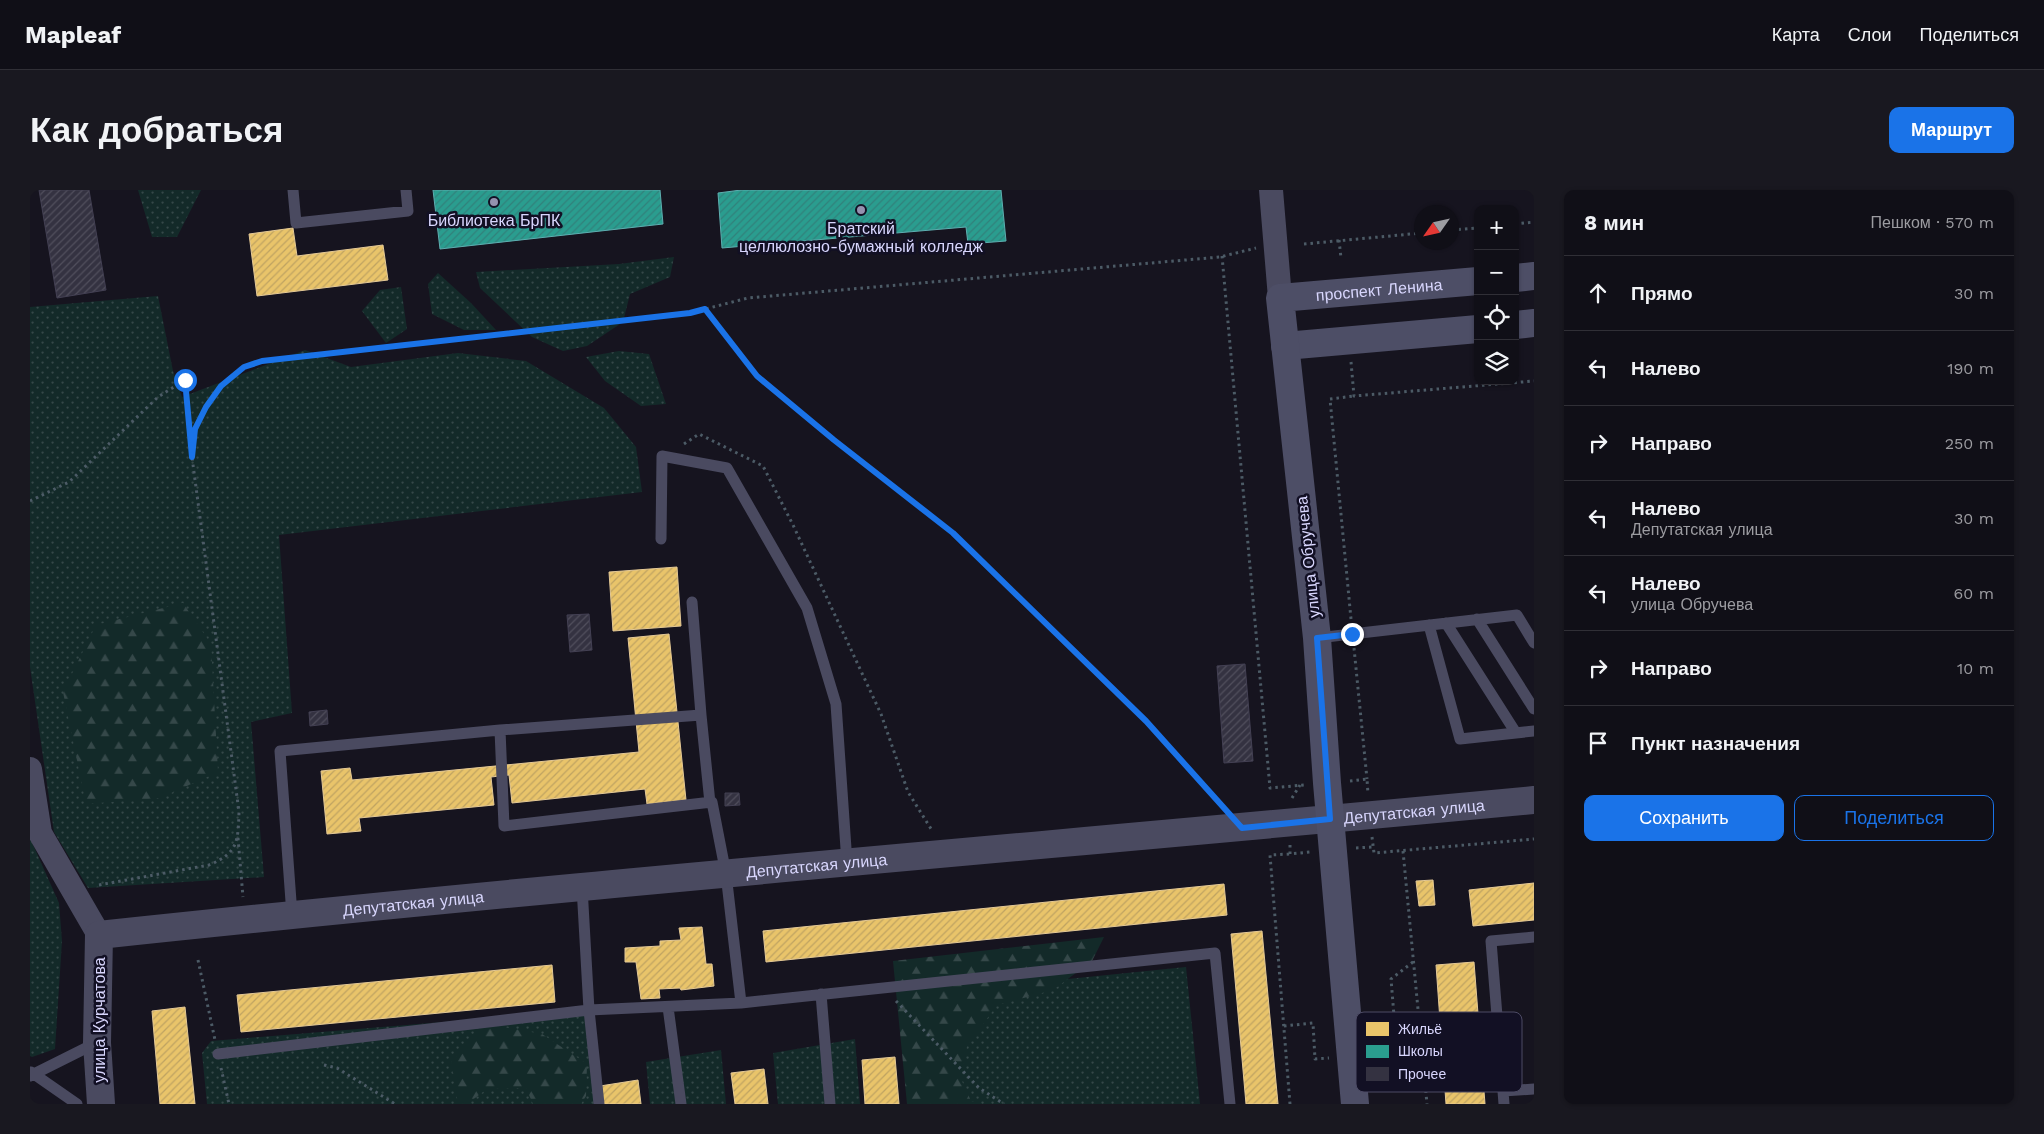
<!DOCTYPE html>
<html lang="ru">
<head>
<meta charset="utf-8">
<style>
	body { margin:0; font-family:"Work Sans",sans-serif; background:#191820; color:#f1f3f6 }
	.controls { position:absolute; right:15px; top:15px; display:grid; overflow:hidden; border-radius:10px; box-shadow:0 1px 4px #0004 }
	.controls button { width:45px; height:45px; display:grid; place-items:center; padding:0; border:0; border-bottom:1px solid #302f36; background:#100f17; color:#f1f3f6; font:25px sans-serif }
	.compass { position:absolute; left:1384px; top:15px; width:45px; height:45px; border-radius:50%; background:#100f17; box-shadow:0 1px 4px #0004; rotate:236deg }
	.stop { position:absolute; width:15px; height:15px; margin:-11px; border:4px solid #1a73e8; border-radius:50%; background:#fff }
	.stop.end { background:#1a73e8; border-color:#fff; box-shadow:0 1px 5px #0008 }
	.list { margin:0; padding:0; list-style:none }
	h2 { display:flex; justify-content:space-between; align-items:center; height:65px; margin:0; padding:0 20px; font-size:21px }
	h2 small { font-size:16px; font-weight:400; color:#9c9ca1 }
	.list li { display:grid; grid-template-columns:32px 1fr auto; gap:15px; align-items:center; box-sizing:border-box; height:75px; padding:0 20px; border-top:1px solid #302f36 }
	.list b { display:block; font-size:19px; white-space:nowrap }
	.list p { margin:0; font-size:16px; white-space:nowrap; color:#9c9ca1 }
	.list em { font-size:16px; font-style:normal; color:#9c9ca1 }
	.actions { display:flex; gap:10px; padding:15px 20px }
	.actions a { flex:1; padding:11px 0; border:1px solid #1a73e8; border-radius:10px; text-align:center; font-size:18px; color:#1a73e8 }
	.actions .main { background:#1a73e8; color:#fff }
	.icon { flex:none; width:28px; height:28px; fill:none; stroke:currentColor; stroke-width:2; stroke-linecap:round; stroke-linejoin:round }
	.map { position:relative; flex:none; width:1504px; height:914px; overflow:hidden; border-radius:10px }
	header { display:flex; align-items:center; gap:30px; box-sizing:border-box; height:70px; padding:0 25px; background:#100f17; border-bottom:1px solid #302f36 }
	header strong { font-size:24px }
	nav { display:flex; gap:28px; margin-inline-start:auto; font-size:18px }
	.intro { display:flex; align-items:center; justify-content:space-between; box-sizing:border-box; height:120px; padding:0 30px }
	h1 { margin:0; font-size:35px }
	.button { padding:12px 22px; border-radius:10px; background:#1a73e8; color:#fff; font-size:18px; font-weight:700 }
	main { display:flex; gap:30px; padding:0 30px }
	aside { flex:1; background:#100f17; border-radius:10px; box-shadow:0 1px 4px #0004 }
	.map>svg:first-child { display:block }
	.grass { fill:url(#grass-dots) }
	.forest { fill:url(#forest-firs) }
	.homes { fill:url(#homes-hatch); stroke:#e4c996 }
	.schools { fill:url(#schools-hatch); stroke:#5eaeb0 }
	.building { fill:url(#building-hatch); stroke:#434053 }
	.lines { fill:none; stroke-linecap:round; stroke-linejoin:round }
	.path { stroke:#4c5b66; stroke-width:3; stroke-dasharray:2.5 4; stroke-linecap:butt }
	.service { stroke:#4a4a60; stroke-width:11 }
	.minor { stroke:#4a4a60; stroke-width:24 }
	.tertiary { stroke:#4a4a60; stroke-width:28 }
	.secondary { stroke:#4d4e66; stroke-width:28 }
	.route { stroke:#1a73e8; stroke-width:6 }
	.poi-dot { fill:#9492af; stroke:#121024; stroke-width:2 }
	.labels { text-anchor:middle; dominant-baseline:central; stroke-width:5; stroke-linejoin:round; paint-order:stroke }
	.poi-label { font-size:16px; fill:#d8d6fd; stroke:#121024 }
	.street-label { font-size:16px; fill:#d8d6fd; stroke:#121024 }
	.key { fill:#121024; stroke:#4d4b65; stroke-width:1 }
	.key-label { font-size:14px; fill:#d8d6fd }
</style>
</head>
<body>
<header>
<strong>Mapleaf</strong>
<nav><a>Карта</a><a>Слои</a><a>Поделиться</a></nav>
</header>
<div class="intro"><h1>Как добраться</h1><a class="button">Маршрут</a></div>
<main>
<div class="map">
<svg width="1504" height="914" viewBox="0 0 1504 914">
	<defs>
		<pattern id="grass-dots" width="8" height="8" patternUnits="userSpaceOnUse" patternTransform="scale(1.25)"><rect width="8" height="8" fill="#132a29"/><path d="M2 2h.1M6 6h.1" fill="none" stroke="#354849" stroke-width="1.8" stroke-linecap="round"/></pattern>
		<pattern id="forest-firs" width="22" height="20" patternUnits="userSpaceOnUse" patternTransform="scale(1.25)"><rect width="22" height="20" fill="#132a29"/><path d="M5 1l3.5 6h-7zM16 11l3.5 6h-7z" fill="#354849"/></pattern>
		<pattern id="homes-hatch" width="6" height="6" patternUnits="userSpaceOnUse" patternTransform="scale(1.25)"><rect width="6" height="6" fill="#e9c46a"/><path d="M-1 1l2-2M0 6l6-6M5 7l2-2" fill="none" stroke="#bfa362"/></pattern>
		<pattern id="schools-hatch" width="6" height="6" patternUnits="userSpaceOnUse" patternTransform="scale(1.25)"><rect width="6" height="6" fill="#2a9d8f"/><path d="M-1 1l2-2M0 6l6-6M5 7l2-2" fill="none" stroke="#31817b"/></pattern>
		<pattern id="building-hatch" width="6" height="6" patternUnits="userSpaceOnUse" patternTransform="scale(1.25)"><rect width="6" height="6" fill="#343241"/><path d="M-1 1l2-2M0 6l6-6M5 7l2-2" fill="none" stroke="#514f5d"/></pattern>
	</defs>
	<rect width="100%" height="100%" fill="#16141f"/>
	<path class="grass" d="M108,0H171L147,47H122Z
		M644,67L640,87L600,104L593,132L557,156L533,161L502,147L450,98L446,82L589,74Z
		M408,83L441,113L466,140H434L402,124L398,94Z
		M371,97L377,139L356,153L332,121L350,100Z
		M128,106L143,181L152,207L275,160L321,177L428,163L496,171L574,218L606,257L612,302L249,345L262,523L221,532L234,687L58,698L24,642L0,477V117Z
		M589,161L619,164L636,214L611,216L575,191L556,167Z
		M0,648L29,713L32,751L25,859L2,867L0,866Z
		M1156,777L1170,914H892L881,805Z
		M559,820L568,914H177L172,863L181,851Z
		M825,849L830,914H748L743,863Z
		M691,860L696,914H620L616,872Z"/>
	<path class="forest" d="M153,413L181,454L188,582L130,608L56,614L33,502L66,435Z
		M1074,747L1062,771L1023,800L967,815L937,856L931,889L941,911L951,914H877L863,771Z
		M457,834L512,844L557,874L556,906L551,914H503L496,898L457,899L437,914H428L421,872Z"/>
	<path class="homes" d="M263,38L267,66L353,55L358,90L227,106L219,44Z
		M647,377L651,436L583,441L579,382Z
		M639,444L656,610L617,614L615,599L482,613L479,585L461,587L464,615L329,628L331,641L297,644L291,581L320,578L322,590L609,562L598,448Z
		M1403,690L1405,715L1389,716L1386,691Z
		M1504,693V730L1443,736L1439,700Z
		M1194,694L1197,725L736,772L733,741Z
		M672,737L676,774H682L684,796L651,800L650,798L629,799L630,808L611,809L606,772H595V758L630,756V751L651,750L649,738Z
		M1232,741L1248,914H1216L1201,744Z
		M1444,772L1455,914H1416L1406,775Z
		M522,775L525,812L211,842L207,805Z
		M155,817L165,914H130L122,821Z
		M865,867L869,914H835L832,870Z
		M734,879L738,914H705L701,883Z
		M608,890L611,914H572L570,896Z"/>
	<path class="schools" d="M403,0H630L633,34L410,59Z
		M711,0H971L976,51L938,54L936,37L692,58L688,3Z"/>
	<path class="building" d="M9,0H59L76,100L27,108Z
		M559,424L562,460L540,462L537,425Z
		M1215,474L1223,571L1194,573L1187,476Z
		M297,520L298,534L280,536L279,522Z
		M695,603H709L710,615L695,616Z"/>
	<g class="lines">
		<path class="path" d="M1485,34L1504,32
			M1422,40L1448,38
			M1309,50L1311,68
			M1274,54L1392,43
			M1192,66L1240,598L1274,595
			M675,119L727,186L804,250L923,343L1116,531L1192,615
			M1321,172L1324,206L1504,191
			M654,254L669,244L733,276L763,335L851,524L878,602L903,642
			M0,311L39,292L128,207L155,190L162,259
			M1321,429L1300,209L1324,206
			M1324,458L1337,589
			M1320,591L1337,589L1338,604
			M1262,608L1270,595
			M1342,647L1344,663L1504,649
			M208,648L213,707
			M1260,655V664L1280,662
			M1326,658L1343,657
			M1373,661L1397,914
			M69,695L179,675C208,663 208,652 209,622L162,267L165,239L176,217L191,196L214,177L232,171L660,123L718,108L1190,67L1226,58
			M168,770L185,850
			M1383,772L1361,789L1367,863L1393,875
			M866,811L949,898L974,914
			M1254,836L1283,833L1285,869L1299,868
			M1343,865L1367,863
			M294,875L307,878L365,914
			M191,878L199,914
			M1260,914L1240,665L1260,664"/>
		<path class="service" d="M263,0L266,33L378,21L376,0
			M631,349L632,266L697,278L777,418L806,514L817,673
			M662,412L671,525L680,613
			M1447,429L1504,519
			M1416,433L1486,543
			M1399,435L1430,549L1504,541
			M1287,448L1487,425L1504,453
			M470,540L671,525
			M552,697L559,820L711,813
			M262,725L250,561L470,540L474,636L682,612L696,684L711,813L1185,763L1200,914
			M1504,747L1461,751L1473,901L1504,899
			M791,804L800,914
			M638,817L651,914
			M188,864L559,820L569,914
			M1,882L47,914
			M0,886L66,853
			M1473,901L1474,914"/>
		<path class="minor" d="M1241,0L1250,108
			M0,579L10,643L69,745"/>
		<path class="tertiary" id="s1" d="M71,914L67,853L69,745C547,694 1026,655 1504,610"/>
		<g class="secondary">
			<path d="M1485,88L1504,86"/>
			<path d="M1485,135L1504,133"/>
			<path d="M1255,156L1448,139"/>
			<path id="s2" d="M1325,914L1297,593L1287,448L1250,108L1448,91"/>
		</g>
	</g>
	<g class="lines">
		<path class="route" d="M155,190L162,267L165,239L176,217L191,196L214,177L232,171L660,123L675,119L727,186L804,250L923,343L1116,531L1212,638L1300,629L1287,448L1322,444"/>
	</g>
	<g class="poi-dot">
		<circle cx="464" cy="12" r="5"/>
		<circle cx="831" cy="20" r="5"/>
	</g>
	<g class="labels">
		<g class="poi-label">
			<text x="464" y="30">Библиотека БрПК</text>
			<text x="831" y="38">Братский<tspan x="831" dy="18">целлюлозно-бумажный колледж</tspan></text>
		</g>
		<g class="street-label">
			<text stroke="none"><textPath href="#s2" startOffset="909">проспект Ленина</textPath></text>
			<text transform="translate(1278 367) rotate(-96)">улица Обручева</text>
			<text stroke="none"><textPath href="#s1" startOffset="1490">Депутатская улица</textPath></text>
			<text stroke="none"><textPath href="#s1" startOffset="890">Депутатская улица</textPath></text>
			<text stroke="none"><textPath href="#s1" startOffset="485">Депутатская улица</textPath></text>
			<text transform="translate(69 830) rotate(-90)">улица Курчатова</text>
		</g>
	</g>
	<rect x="1326" y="822" width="166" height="80" rx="8" class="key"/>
	<rect x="1336" y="832" width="23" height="14" fill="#e9c46a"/>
	<rect x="1336" y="855" width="23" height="13" fill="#2a9d8f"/>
	<rect x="1336" y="877" width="23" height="14" fill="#343241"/>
	<g class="key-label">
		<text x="1368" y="844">Жильё</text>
		<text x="1368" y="866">Школы</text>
		<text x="1368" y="889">Прочее</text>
	</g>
</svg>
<div class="controls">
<button>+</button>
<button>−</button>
<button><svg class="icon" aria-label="locate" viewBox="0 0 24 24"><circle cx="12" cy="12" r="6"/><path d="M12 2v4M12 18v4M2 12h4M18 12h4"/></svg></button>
<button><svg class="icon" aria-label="layers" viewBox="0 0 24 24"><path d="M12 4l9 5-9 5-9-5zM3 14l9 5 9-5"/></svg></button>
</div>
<svg class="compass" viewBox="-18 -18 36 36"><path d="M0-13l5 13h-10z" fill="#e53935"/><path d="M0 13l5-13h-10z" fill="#9c9ca1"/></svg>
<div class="stop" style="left:155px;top:190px"></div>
<div class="stop end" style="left:1322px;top:444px"></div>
</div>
<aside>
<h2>8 мин<small>Пешком · 570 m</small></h2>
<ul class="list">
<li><svg class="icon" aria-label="ahead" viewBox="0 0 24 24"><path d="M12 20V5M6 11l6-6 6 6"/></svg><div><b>Прямо</b></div><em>30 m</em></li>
<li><svg class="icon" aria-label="left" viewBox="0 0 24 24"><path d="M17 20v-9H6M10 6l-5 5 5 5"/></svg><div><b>Налево</b></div><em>190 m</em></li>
<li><svg class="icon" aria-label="right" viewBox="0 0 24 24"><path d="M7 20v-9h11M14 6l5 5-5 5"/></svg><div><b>Направо</b></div><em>250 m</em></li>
<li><svg class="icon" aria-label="left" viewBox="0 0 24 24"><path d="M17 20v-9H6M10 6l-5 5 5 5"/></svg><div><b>Налево</b><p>Депутатская улица</p></div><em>30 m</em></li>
<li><svg class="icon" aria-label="left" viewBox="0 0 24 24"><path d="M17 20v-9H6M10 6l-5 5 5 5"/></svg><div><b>Налево</b><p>улица Обручева</p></div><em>60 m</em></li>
<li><svg class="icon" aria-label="right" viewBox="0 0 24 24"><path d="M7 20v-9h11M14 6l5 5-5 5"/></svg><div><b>Направо</b></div><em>10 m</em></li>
<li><svg class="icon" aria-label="arrive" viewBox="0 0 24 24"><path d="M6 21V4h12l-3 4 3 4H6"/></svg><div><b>Пункт назначения</b></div></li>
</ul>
<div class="actions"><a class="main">Сохранить</a><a>Поделиться</a></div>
</aside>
</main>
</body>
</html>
